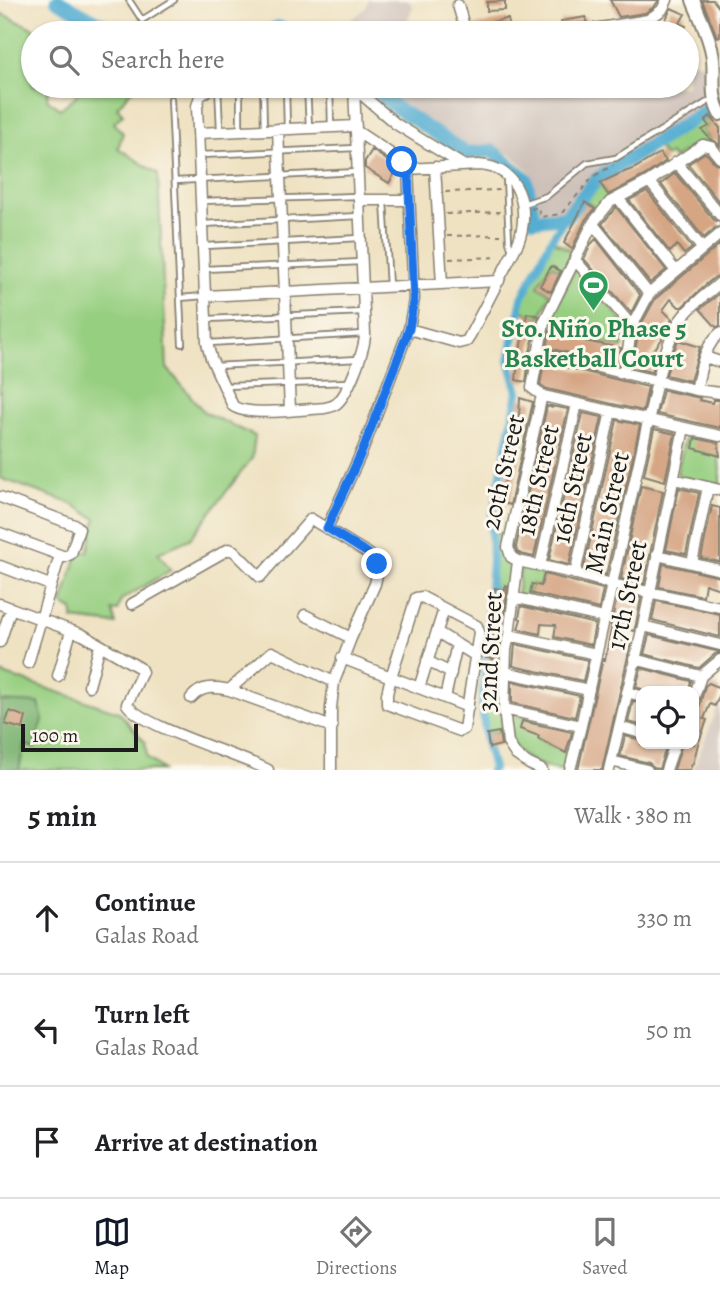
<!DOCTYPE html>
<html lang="en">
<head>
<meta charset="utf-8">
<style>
	body { margin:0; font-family:Alegreya,serif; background:#f6f6f6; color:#202124 }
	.controls { position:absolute; right:21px; bottom:21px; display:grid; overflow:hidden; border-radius:14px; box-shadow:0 2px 5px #0004 }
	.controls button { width:63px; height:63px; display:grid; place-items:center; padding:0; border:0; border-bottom:2px solid #e0e0e0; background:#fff; color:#202124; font:35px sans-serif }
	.scale { position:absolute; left:21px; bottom:18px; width:117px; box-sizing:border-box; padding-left:7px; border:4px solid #1c1c1c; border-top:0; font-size:19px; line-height:24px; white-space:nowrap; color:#1c1c1c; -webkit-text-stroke:5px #fbf7ec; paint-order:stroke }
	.stop { position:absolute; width:21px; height:21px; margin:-16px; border:5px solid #1a73e8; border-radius:50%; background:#fff }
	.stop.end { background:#1a73e8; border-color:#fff; box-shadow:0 2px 7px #0008 }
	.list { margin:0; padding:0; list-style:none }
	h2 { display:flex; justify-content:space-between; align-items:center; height:91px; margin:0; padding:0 28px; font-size:30px }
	h2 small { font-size:23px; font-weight:400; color:#757577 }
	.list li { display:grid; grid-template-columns:46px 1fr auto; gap:21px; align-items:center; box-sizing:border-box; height:112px; padding:0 28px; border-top:2px solid #e0e0e0 }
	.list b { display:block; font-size:26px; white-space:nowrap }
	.list p { margin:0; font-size:23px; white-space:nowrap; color:#757577 }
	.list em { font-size:23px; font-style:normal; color:#757577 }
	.icon { flex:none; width:38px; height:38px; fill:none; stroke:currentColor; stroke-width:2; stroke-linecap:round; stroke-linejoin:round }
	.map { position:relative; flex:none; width:720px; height:770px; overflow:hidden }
	.search { position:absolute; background:#fff; box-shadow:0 2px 5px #0004; left:21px; right:21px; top:21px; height:77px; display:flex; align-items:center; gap:18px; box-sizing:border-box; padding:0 24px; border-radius:38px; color:#757577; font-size:26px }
	.sheet { height:427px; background:#fff }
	nav { display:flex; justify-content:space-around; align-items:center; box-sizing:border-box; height:98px; border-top:2px solid #e0e0e0; background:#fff; font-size:19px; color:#757577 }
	nav a { display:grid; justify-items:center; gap:4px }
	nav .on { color:#111827 }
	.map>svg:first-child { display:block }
	.industrial { fill:#cec1ba }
	.green { fill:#97cf81; stroke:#5a764e; stroke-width:2 }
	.forest { fill:#79b26f; stroke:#4a6746; stroke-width:2 }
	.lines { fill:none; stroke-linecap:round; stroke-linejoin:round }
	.canal { stroke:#54aed2; stroke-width:8 }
	.river { stroke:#54aed2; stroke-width:14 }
	.building { fill:#d5a584 }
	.service-casing { stroke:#867f6f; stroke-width:8 }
	.minor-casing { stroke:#867f6f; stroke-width:13 }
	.tertiary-casing { stroke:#867f6f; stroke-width:16 }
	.path { stroke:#867f6f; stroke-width:2; stroke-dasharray:5 5; stroke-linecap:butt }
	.service { stroke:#fff; stroke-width:4.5 }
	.minor { stroke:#fff; stroke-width:10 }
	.tertiary { stroke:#fff; stroke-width:12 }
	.route { stroke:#1a73e8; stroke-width:9 }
	.labels { text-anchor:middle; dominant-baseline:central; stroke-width:6; stroke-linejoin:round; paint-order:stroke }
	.leisure-label { font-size:26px; font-weight:bold; fill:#27864d; stroke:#fbf7ec }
	.street-label { font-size:26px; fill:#1c1c1c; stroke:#fbf7ec }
</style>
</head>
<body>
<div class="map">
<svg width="720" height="770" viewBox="0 0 720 770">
	<rect width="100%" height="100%" fill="#fbf7ec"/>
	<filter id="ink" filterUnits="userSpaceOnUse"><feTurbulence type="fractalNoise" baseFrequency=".0143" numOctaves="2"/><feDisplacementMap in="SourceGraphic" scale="14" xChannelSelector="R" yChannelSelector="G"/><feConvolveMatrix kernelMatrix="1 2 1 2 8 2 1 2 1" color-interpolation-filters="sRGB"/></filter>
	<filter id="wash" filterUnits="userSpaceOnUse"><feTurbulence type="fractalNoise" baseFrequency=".00686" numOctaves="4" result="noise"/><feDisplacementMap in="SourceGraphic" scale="28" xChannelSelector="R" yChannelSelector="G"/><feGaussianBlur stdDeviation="1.57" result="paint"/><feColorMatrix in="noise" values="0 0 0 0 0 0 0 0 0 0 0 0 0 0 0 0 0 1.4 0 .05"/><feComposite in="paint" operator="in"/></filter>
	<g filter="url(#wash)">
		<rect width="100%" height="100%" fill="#efe2c2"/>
		<path class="industrial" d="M368,0H408L413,6L407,22L399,33H334L366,8Z
			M687,59L708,65L711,103L592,176L561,213L541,215L530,172L513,156L491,146H464L398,104L380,86H687Z
			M720,702V770H693V769Z"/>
		<path class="green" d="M0,13L43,33H33V86H49L47,99L60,109L75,97L80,86H129L133,89L117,107L123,114L114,123L123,133L118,148L158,174L167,368L204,412L255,436L252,458L190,539L158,553L171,570L121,600L117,611L112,610L116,624L73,619V610L62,604L78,552H88L96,519L72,504L0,478Z
			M709,109L711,115L704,120L708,126L702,130L712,144L699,142L673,159L670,154L665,157L656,144Z
			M599,181L609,197L605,199L598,209L584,201L590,190Z
			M552,240L572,251L563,270L551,265L538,286L551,294L540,317L521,311L524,298Z
			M578,269L626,325L627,328L622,348L547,328V322L575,270Z
			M686,432L715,439C720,451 720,471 720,485L680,477L677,473Z
			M494,533L507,535L515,562L512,585H505L504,590L492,588Z
			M521,565L543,570L541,586L532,584L528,598L517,596Z
			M486,658L501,661L500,684L486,683Z
			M0,673L119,712L145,742L147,757L163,770H19L24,744L34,748L0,701Z
			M496,692H501L502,731L483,735V696H495Z
			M508,712L544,723L538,739L569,754L564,770C547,770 517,758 512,740C509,732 509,721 508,712Z"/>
		<path class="forest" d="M0,701L39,703L43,720L34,748L24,744L19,770H0Z"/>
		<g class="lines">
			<path class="canal" d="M491,770L493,768L486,742L482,704L492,561L491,522L518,392L509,360L522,298L551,240L566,217"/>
			<path class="river" d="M57,0L118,33
				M266,33L278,27L290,33
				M371,86L389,103L466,153L492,151L526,179L534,220L566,217L597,179L720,102"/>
		</g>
		<g id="blocks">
			<path class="building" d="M610,0H659L654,7L645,13L619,17Z
				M702,0H713L720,9V36L717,37Z
				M505,1V10L487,11V2Z
				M671,8L685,14L680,23L686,26L682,33H614L649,27L657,23L663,26Z
				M586,17L587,23L568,26L563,31L561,21Z
				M506,19H508L511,33H473L472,26Z
				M710,116L720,128V146L716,142L710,139L702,130L709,126L705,121Z
				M372,150L398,168L389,183L365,168V161Z
				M660,153L666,161L644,176L608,195L600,183L619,174L635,168Z
				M704,153L707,154L715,163L720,165V203L688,164Z
				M675,173L714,220L720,222V227L715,228L704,238L661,184Z
				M647,191L692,248L684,254L677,245L670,252L629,200Z
				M585,202L595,209L586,219L572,249L564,243Z
				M616,207L666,270L650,283L602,224Z
				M596,239L640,295L631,313L584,259L591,244Z
				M720,244V276L715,277L703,287L682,307H679L671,299L663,310L672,319L665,332H663L662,339L648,358L650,359L658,352L652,372L632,368L639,328L655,299Z
				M551,266L561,271L551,292L540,286Z
				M720,293V326L716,327L700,309Z
				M527,313L539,316L530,352L526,382L516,380L518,360Z
				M550,331L586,339L585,341L621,348L618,364L547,348Z
				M678,340L700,347L690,381L666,375L670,362L672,363L674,351Z
				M544,362L648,387L643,411L547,389L540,385Z
				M663,390L700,398L699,400L712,403L713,400H720V428L657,414Z
				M520,398L533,402L510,505L500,502L519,416Z
				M547,406L553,408L551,406L568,409L534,557L521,554L517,552L516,547Z
				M583,413L602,417L569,565L549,560Z
				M617,420L640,425L606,575L584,568Z
				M654,429L675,434L665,481L644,475Z
				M695,438L718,443L720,456L693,448Z
				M641,486L663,491L644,584L621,579Z
				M679,488L699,493L686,554L666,550Z
				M712,506L720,508V562L701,558Z
				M663,564L720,577V589L705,584L703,596L659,587Z
				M544,574L603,589L599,609L530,593L532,584L541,586Z
				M505,585L508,586L504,614L503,613L501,622L491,620L492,601H494L495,588L505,590Z
				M618,593L641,598L636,624L634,631L624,628L620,640L631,643L602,770H578L603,659L605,660L612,625H611Z
				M656,601L720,614V637L652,620Z
				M521,606L595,624L591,645L554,637L556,625L541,624L540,634L518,629L521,619L519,618Z
				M489,634L501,637L498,660L486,658Z
				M649,635L720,652V653L715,654L699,668L644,654Z
				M515,644L588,660L583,681L513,666Z
				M641,668L691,681L688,691H647L636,687Z
				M512,681L580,696L575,717L512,703Z
				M709,683L720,688V694L715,706L710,704L704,719L707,720L698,744L693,764H692L690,770H674L682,744H694V714L697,715L705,686Z
				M633,701L641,703V725L628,722Z
				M10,711L26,717L23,729L5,724Z
				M522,721L572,732L566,753L538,739L539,736L520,729Z
				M499,732L501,745L489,748L487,734Z
				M625,736L641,740V744H667L659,769L654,768L649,763L620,756Z"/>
		</g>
	</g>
	<g filter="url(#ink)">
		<use href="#blocks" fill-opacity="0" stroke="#867f6f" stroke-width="2"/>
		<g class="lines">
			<defs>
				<path id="service" d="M129,0L142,20L174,0
					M218,86L220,130
					M240,86V130
					M263,86L264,130
					M286,86L287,129
					M307,86L309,127
					M330,86L331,127
					M171,99L182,344
					M201,155L356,148
					M506,178L509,241L512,252
					M175,181L357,172
					M202,201L357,196
					M384,201L389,286
					M523,204L547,196L587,163L616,158L714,98
					M203,224L359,216
					M205,246L360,238
					M205,269L361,262
					M180,298L204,296
					M208,319L363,312
					M209,343L364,334
					M214,366L359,359
					M224,386L349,382"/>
				<path id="minor" d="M458,5L466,33
					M570,33L648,20L662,10L667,0
					M213,86L200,96L197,106L207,343L211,358L233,406C248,417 305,409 325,408C329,407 332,407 336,404C348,395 365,349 365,334L354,88
					M353,87L396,124L463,165
					M278,129L290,410
					M356,131L397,158L402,161L408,169
					M198,133L356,126
					M720,158L711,147L703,145L648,182L610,202L593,223L544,322L532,388L543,396L720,436
					M676,162L720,215
					M435,167L442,284
					M408,169L479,165C520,167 531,210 518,243L467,341L459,343L409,329
					M649,181L702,248
					M618,198L675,270
					M359,200H409
					M593,224L649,294
					M575,260L632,326
					M205,296L499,281
					M537,353L696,390L720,393
					M705,357L720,362
					M624,373L632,326L649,294L720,234
					M696,390C701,370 703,347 720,333
					M542,395L508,547L511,557L518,561L573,573L615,585L720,607
					M674,479L720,490
					M0,497L77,526L79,529L71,554L64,557L60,555L28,663
					M327,528L363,449L409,329L414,299L408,169
					M0,533L60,555
					M657,555L720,570
					M518,561L509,635L506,650L504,709L508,743L516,755L529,764L542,770
					M692,563L708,487
					M0,566L50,585
					M540,566L577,404
					M575,574L611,411
					M422,597L477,626L479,632L464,729L460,731L387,704V694L391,677L416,598Z
					M513,597L604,618
					M0,604L83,635L140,668L142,672L127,704C139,726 240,755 268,770
					M132,604L229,549L234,551L260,577L311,519L369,554L377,564L378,570L375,584L351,638L334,682L331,708V770
					M305,615L351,638
					M643,626L720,645
					M437,632L476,656
					M509,635L596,654
					M0,642L11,608
					M342,658L468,707
					M634,659L701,676
					M427,661L451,673
					M504,672L589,690
					M58,676L71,631
					M89,686L100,645
					M419,688L444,609
					M627,692L641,696
					M694,697L701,676L720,660
					M191,698C202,685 215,687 229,690
					M445,698L457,644
					M504,709L581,726
					M332,727L229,690L272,652L334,682
					M619,727L641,733
					M611,761L647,770
					M570,770L581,726L596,656L657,381C662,363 667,344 676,327C686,309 704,296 720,283
					M609,770L643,626L684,428
					M666,770L675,744"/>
				<path id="tertiary" d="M693,0C700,18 711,39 713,59C715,79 710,95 720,114"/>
			</defs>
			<use href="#service" class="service-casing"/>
			<use href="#minor" class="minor-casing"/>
			<use href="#tertiary" class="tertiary-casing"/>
			<path class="path" d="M445,192L499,190
				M531,209L538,207L540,217L561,214L593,177L613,165
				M446,214L500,212
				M447,236L501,235
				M449,259L499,257
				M586,284V289L603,306
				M616,320L609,326C609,333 612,339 619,341"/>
			<use href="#service" class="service"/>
			<use href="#minor" class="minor"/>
			<use href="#tertiary" class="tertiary"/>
		</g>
	</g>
	<g class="lines" filter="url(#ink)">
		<path class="route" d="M377,564L369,554L327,528L363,449L409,329L414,299L408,169L402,162"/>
	</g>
	<defs>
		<symbol id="stadium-pin" viewBox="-11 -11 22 30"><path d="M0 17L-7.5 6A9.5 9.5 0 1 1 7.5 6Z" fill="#2e9e5b" stroke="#fbf7ec"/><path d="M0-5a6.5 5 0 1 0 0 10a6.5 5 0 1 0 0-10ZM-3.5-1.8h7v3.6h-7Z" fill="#fff"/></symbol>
	</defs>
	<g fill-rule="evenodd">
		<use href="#stadium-pin" x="576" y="268" width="35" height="47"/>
	</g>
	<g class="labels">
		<g class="leisure-label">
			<text x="594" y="328">Sto. Niño Phase 5<tspan x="594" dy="30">Basketball Court</tspan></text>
		</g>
		<g class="street-label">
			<text transform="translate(503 472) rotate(-77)">20th Street</text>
			<text transform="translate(538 480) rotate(-77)">18th Street</text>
			<text transform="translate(572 488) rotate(-78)">16th Street</text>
			<text transform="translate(607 513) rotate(-77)">Main Street</text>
			<text transform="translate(627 595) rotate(-78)">17th Street</text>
			<text transform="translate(490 652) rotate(-87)">32nd Street</text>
		</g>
	</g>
</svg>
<div class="controls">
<button><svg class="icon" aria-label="locate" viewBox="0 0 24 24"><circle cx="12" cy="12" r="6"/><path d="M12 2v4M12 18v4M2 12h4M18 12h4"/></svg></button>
</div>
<div class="scale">100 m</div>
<div class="stop" style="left:402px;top:162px"></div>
<div class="stop end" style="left:377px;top:564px"></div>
<div class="search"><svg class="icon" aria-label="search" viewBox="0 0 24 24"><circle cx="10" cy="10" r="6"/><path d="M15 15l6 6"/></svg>Search here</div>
</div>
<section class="sheet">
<h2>5 min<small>Walk · 380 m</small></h2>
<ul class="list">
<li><svg class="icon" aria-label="ahead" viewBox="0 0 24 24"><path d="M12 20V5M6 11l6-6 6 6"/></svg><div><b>Continue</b><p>Galas Road</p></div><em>330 m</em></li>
<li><svg class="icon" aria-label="left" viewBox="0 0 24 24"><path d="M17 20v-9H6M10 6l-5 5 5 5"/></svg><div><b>Turn left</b><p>Galas Road</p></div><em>50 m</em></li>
<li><svg class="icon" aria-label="arrive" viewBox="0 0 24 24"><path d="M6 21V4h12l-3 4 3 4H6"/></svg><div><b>Arrive at destination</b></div></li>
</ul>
</section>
<nav>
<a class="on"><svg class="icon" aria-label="map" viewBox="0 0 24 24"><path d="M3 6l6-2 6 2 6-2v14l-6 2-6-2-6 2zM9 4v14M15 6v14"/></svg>Map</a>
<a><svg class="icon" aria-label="directions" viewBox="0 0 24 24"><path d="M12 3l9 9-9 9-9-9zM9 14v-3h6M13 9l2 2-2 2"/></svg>Directions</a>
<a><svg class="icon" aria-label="saved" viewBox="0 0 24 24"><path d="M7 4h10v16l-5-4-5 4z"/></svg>Saved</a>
</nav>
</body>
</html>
